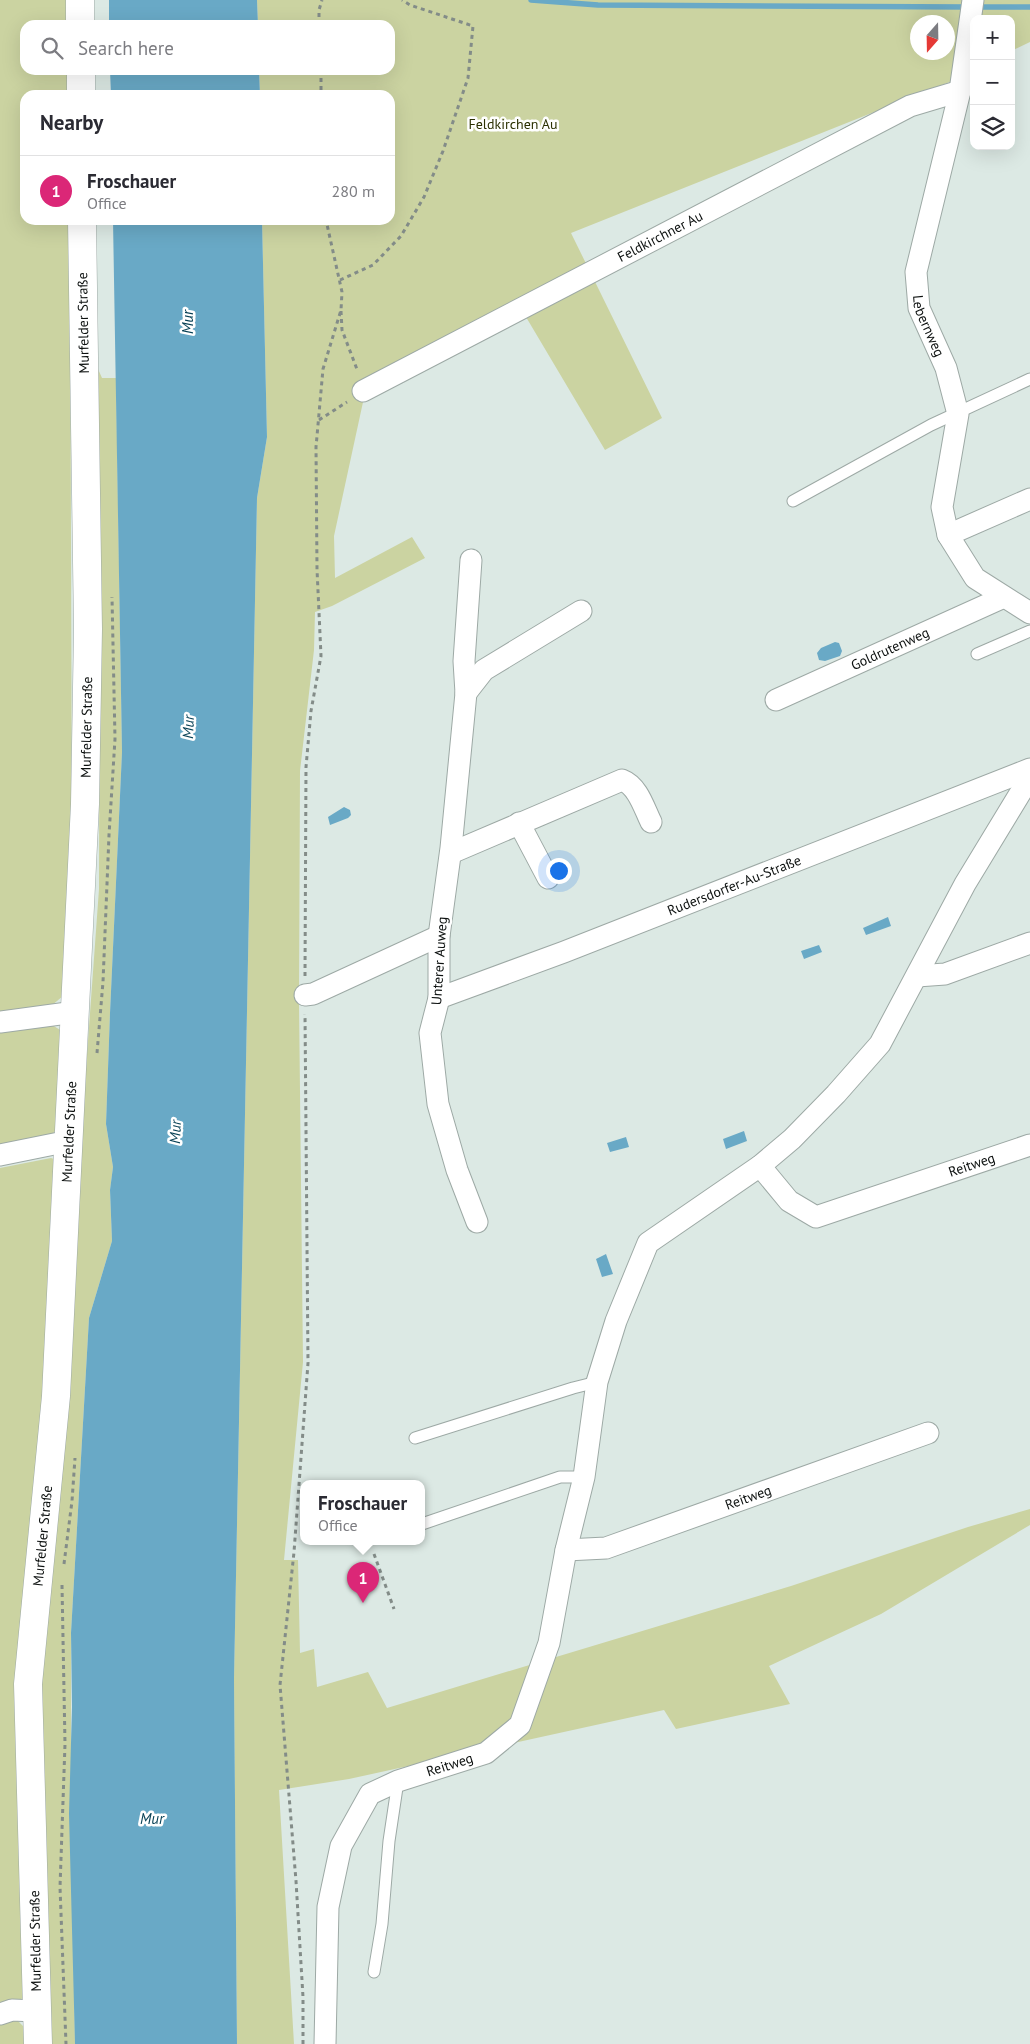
<!DOCTYPE html>
<html lang="en">
<head>
<meta charset="utf-8">
<style>
	body { margin:0; font-family:"PT Sans",sans-serif; background:#f7f7f7; color:#2b2b33 }
	.controls { position:absolute; right:15px; top:15px; display:grid; overflow:hidden; border-radius:10px; box-shadow:0 5px 20px #0002 }
	.controls button { width:45px; height:45px; display:grid; place-items:center; padding:0; border:0; border-bottom:1px solid #e1e1e2; background:#fff; color:#2b2b33; font:25px sans-serif }
	.compass { position:absolute; left:910px; top:15px; width:45px; height:45px; border-radius:50%; background:#fff; box-shadow:0 5px 20px #0002; rotate:200deg }
	.you { position:absolute; left:558px; top:870px; width:18px; height:18px; margin:-12px; border:4px solid #fff; border-radius:50%; background:#1a73e8; box-shadow:0 0 0 8px #1a73e833 }
	.badge { display:grid; place-items:center; width:32px; height:32px; border-radius:50%; background:#db2777; color:#fff; font-size:16px; font-weight:700 }
	.pin { position:absolute; translate:-50% -41px; filter:drop-shadow(0 1px 2px #0008) }
	.pin::after { content:''; position:absolute; top:26px; width:18px; height:15px; background:inherit; clip-path:polygon(0 0,100% 0,50% 100%) }
	.popup { position:absolute; left:300px; top:1480px; width:125px; height:65px; box-sizing:border-box; display:grid; place-content:center; border-radius:10px; background:#fff; filter:drop-shadow(0 1px 4px #0005); font-size:16px; white-space:nowrap; color:#7c7c81 }
	.popup b { font-size:19px; color:#2b2b33 }
	.popup::after { content:''; position:absolute; left:50%; top:100%; margin-left:-10px; border:10px solid transparent; border-top-color:#fff }
	.list { margin:0; padding:0; list-style:none }
	h2 { display:flex; justify-content:space-between; align-items:center; height:65px; margin:0; padding:0 20px; font-size:21px }
	h2 small { font-size:16px; font-weight:400; color:#7c7c81 }
	.list li { display:grid; grid-template-columns:32px 1fr auto; gap:15px; align-items:center; box-sizing:border-box; height:70px; padding:0 20px; border-top:1px solid #e1e1e2 }
	.list b { display:block; font-size:19px; white-space:nowrap }
	.list p { margin:0; font-size:16px; white-space:nowrap; color:#7c7c81 }
	.list em { font-size:16px; font-style:normal; color:#7c7c81 }
	.icon { flex:none; width:28px; height:28px; fill:none; stroke:currentColor; stroke-width:2; stroke-linecap:round; stroke-linejoin:round }
	.map { position:relative; flex:none; width:1030px; height:2044px; overflow:hidden }
	.search { position:absolute; background:#fff; box-shadow:0 5px 20px #0002; left:20px; top:20px; width:375px; height:55px; display:flex; align-items:center; gap:12px; box-sizing:border-box; padding:0 18px; border-radius:15px; color:#7c7c81; font-size:19px }
	.panel { position:absolute; background:#fff; box-shadow:0 5px 20px #0002; left:20px; top:90px; width:375px; height:135px; border-radius:15px }
	.map>svg:first-child { display:block }
	.green { fill:#cbd3a1; fill-rule:evenodd }
	.water { fill:#69a9c6 }
	.lines { fill:none; stroke-linecap:round; stroke-linejoin:round }
	.stream { stroke:#69a9c6; stroke-width:5.5 }
	.lane-casing { stroke:#9da9a5; stroke-width:13 }
	.street-casing { stroke:#9da9a5; stroke-width:23 }
	.secondary-casing { stroke:#9da9a5; stroke-width:29 }
	.path { stroke:#838c88; stroke-width:3; stroke-dasharray:4 4; stroke-linecap:butt }
	.lane { stroke:#fff; stroke-width:11 }
	.street { stroke:#fff; stroke-width:21 }
	.secondary { stroke:#fff; stroke-width:28 }
	.labels { text-anchor:middle; dominant-baseline:central; stroke-width:5; stroke-linejoin:round; paint-order:stroke }
	.park-label { font-size:14px; fill:#2c3103; stroke:#fff }
	.street-label { font-size:14px; fill:#0c100f; stroke:#fff }
	.water-label { font-size:15px; font-style:italic; fill:#053f54; stroke:#fff }
</style>
</head>
<body>
<div class="map">
<svg width="1030" height="2044" viewBox="0 0 1030 2044">
	<rect width="100%" height="100%" fill="#dce9e4"/>
	<path class="green" d="M0,0H66L67,25H25V70H67V95H25V220H70L72,869L63,996L51,1006L0,1015Z
		M257,0H1030V42L1011,51V19H974V70L952,81L571,233L662,418L605,450L526,317L368,379L334,536L335,578L412,537L425,558L332,606L315,612L314,650L300,771L299,1001L303,1362L284,1560H298L300,1653L314,1649L317,1687L368,1672L387,1708L791,1586L968,1527L1030,1509V1525L881,1614L769,1666L790,1704L676,1729L664,1710L349,1779L279,1790L294,2044H237L234,1679L257,498L267,437L262,220H390V95H260L259,70H390V25H258ZM918,22H948V52H918Z
		M95,368L98,369L102,378H116L122,752L110,1013L106,1124L113,1167L110,1190L112,1241L89,1318L71,1633V1771L75,2044H46L41,1690L99,889L100,475Z
		M49,1023L65,1033L60,1128L46,1138L0,1147V1031Z
		M51,1158L60,1161L24,1998L0,2006V1168Z
		M13,2016L24,2027V2044H0V2021Z"/>
	<path class="water" d="M109,0H257L258,25H109Z
		M110,70H259L260,95H111Z
		M113,220H262L267,437L257,498L234,1679L237,2044H75L69,1814L72,1707L71,1633L89,1318L112,1241L110,1190L113,1167L106,1124L110,1013L122,752Z
		M835,642L839,643L842,651L840,656L825,661L819,660L817,653L821,648Z
		M344,807L350,810L351,815L348,818L330,825L328,817Z
		M888,917L891,926L866,935L863,928Z
		M819,945L822,952L804,959L801,951Z
		M744,1131L747,1141L726,1149L723,1139Z
		M626,1137L629,1147L610,1152L607,1143Z
		M606,1254L613,1274L602,1277L596,1259Z"/>
	<g class="lines">
		<path class="stream" d="M531,0L598,5L968,7
			M977,7H1030"/>
		<defs>
			<path id="lane" d="M793,501L931,425L1030,379
				M977,654L1030,631
				M415,1438L573,1388L597,1382
				M422,1524L560,1477H584
				M366,1542H367
				M374,1972L382,1924L389,1841L398,1781"/>
			<g id="street">
				<path id="s1" d="M973,0L960,91L916,272L919,308L946,368L958,414L942,507L948,535L975,578L1030,613"/>
				<path id="s2" d="M363,391L910,106L960,91"/>
				<path d="M948,535L1030,499"/>
				<path d="M471,560L464,661L466,693L451,848L439,936V998L430,1033L438,1104L457,1170L477,1222"/>
				<path d="M466,693L484,670L581,611"/>
				<path id="s3" d="M776,700L1004,597"/>
				<path d="M519,823L548,878"/>
				<path d="M451,853L622,780C638,786 644,808 651,822"/>
				<path d="M917,976L945,974L1030,943"/>
				<path d="M305,995L313,994L439,936"/>
				<path id="s4" d="M439,998L564,952L1030,769"/>
				<path d="M0,1022L75,1012"/>
				<path d="M0,1155L69,1141"/>
				<path id="s5" d="M760,1166L789,1201L816,1217L1030,1145"/>
				<path id="s6" d="M566,1550L606,1548L928,1433"/>
				<path d="M0,2014L12,2010L36,2011"/>
				<path id="s7" d="M325,2044L328,1907L341,1846L370,1794L398,1781L486,1753L520,1725L549,1643L566,1550L584,1477L597,1382L616,1321L648,1243L760,1166L792,1139L836,1094L880,1044L965,884L1030,777"/>
			</g>
			<g id="secondary">
				<path d="M80,0V25"/>
				<path d="M81,70V95"/>
				<path id="s8" d="M38,2044L28,1684L56,1396L85,804L88,629L82,220"/>
			</g>
		</defs>
		<use href="#lane" class="lane-casing"/>
		<use href="#street" class="street-casing"/>
		<use href="#secondary" class="secondary-casing"/>
		<path class="path" d="M319,25V10L322,0
			M321,70V95
			M340,280L373,265L401,236L424,197L443,151L468,78L473,26L410,5L402,0
			M341,311L342,330L358,372
			M319,420L347,402
			M305,976L306,767L311,711L321,656L317,569L316,447L323,369L341,310L342,292L326,220
			M97,1053L103,982L109,835L115,739L112,597
			M374,1554L394,1609
			M64,1564L72,1501L75,1458
			M62,1585L65,1744L60,1887L66,2044
			M303,2044V1997L296,1881L280,1685L294,1552L308,1363L305,1014"/>
		<use href="#lane" class="lane"/>
		<use href="#street" class="street"/>
		<use href="#secondary" class="secondary"/>
	</g>
	<g class="labels">
		<g class="park-label">
			<text x="513" y="124">Feldkirchen Au</text>
		</g>
		<g class="street-label">
			<text stroke="none"><textPath href="#s2" startOffset="335">Feldkirchner Au</textPath></text>
			<text transform="translate(83 323) rotate(-91)">Murfelder Straße</text>
			<text stroke="none"><textPath href="#s1" startOffset="334">Lebernweg</textPath></text>
			<text stroke="none"><textPath href="#s3" startOffset="125">Goldrutenweg</textPath></text>
			<text stroke="none"><textPath href="#s8" startOffset="1319">Murfelder Straße</textPath></text>
			<text stroke="none"><textPath href="#s4" startOffset="316">Rudersdorfer-Au-Straße</textPath></text>
			<text transform="translate(439 961) rotate(-86)">Unterer Auweg</text>
			<text stroke="none"><textPath href="#s8" startOffset="914">Murfelder Straße</textPath></text>
			<text stroke="none"><textPath href="#s5" startOffset="241">Reitweg</textPath></text>
			<text stroke="none"><textPath href="#s6" startOffset="191">Reitweg</textPath></text>
			<text stroke="none"><textPath href="#s8" startOffset="509">Murfelder Straße</textPath></text>
			<text stroke="none"><textPath href="#s7" startOffset="344">Reitweg</textPath></text>
			<text transform="translate(35 1941) rotate(-91)">Murfelder Straße</text>
		</g>
		<g class="water-label">
			<text transform="translate(187 322) rotate(-90)">Mur</text>
			<text transform="translate(188 727) rotate(-88)">Mur</text>
			<text transform="translate(175 1132) rotate(-88)">Mur</text>
			<text x="152" y="1818">Mur</text>
		</g>
	</g>
</svg>
<div class="controls">
<button>+</button>
<button>−</button>
<button><svg class="icon" aria-label="layers" viewBox="0 0 24 24"><path d="M12 4l9 5-9 5-9-5zM3 14l9 5 9-5"/></svg></button>
</div>
<svg class="compass" viewBox="-18 -18 36 36"><path d="M0-13l5 13h-10z" fill="#e53935"/><path d="M0 13l5-13h-10z" fill="#7c7c81"/></svg>
<div class="you"></div>
<div class="pin badge" style="left:363px;top:1603px">1</div>
<div class="popup"><b>Froschauer</b>Office</div>
<div class="search"><svg class="icon" aria-label="search" viewBox="0 0 24 24"><circle cx="10" cy="10" r="6"/><path d="M15 15l6 6"/></svg>Search here</div>
<section class="panel">
<h2>Nearby<small></small></h2>
<ul class="list">
<li><span class="badge">1</span><div><b>Froschauer</b><p>Office</p></div><em>280 m</em></li>
</ul>
</section>
</div>
</body>
</html>
